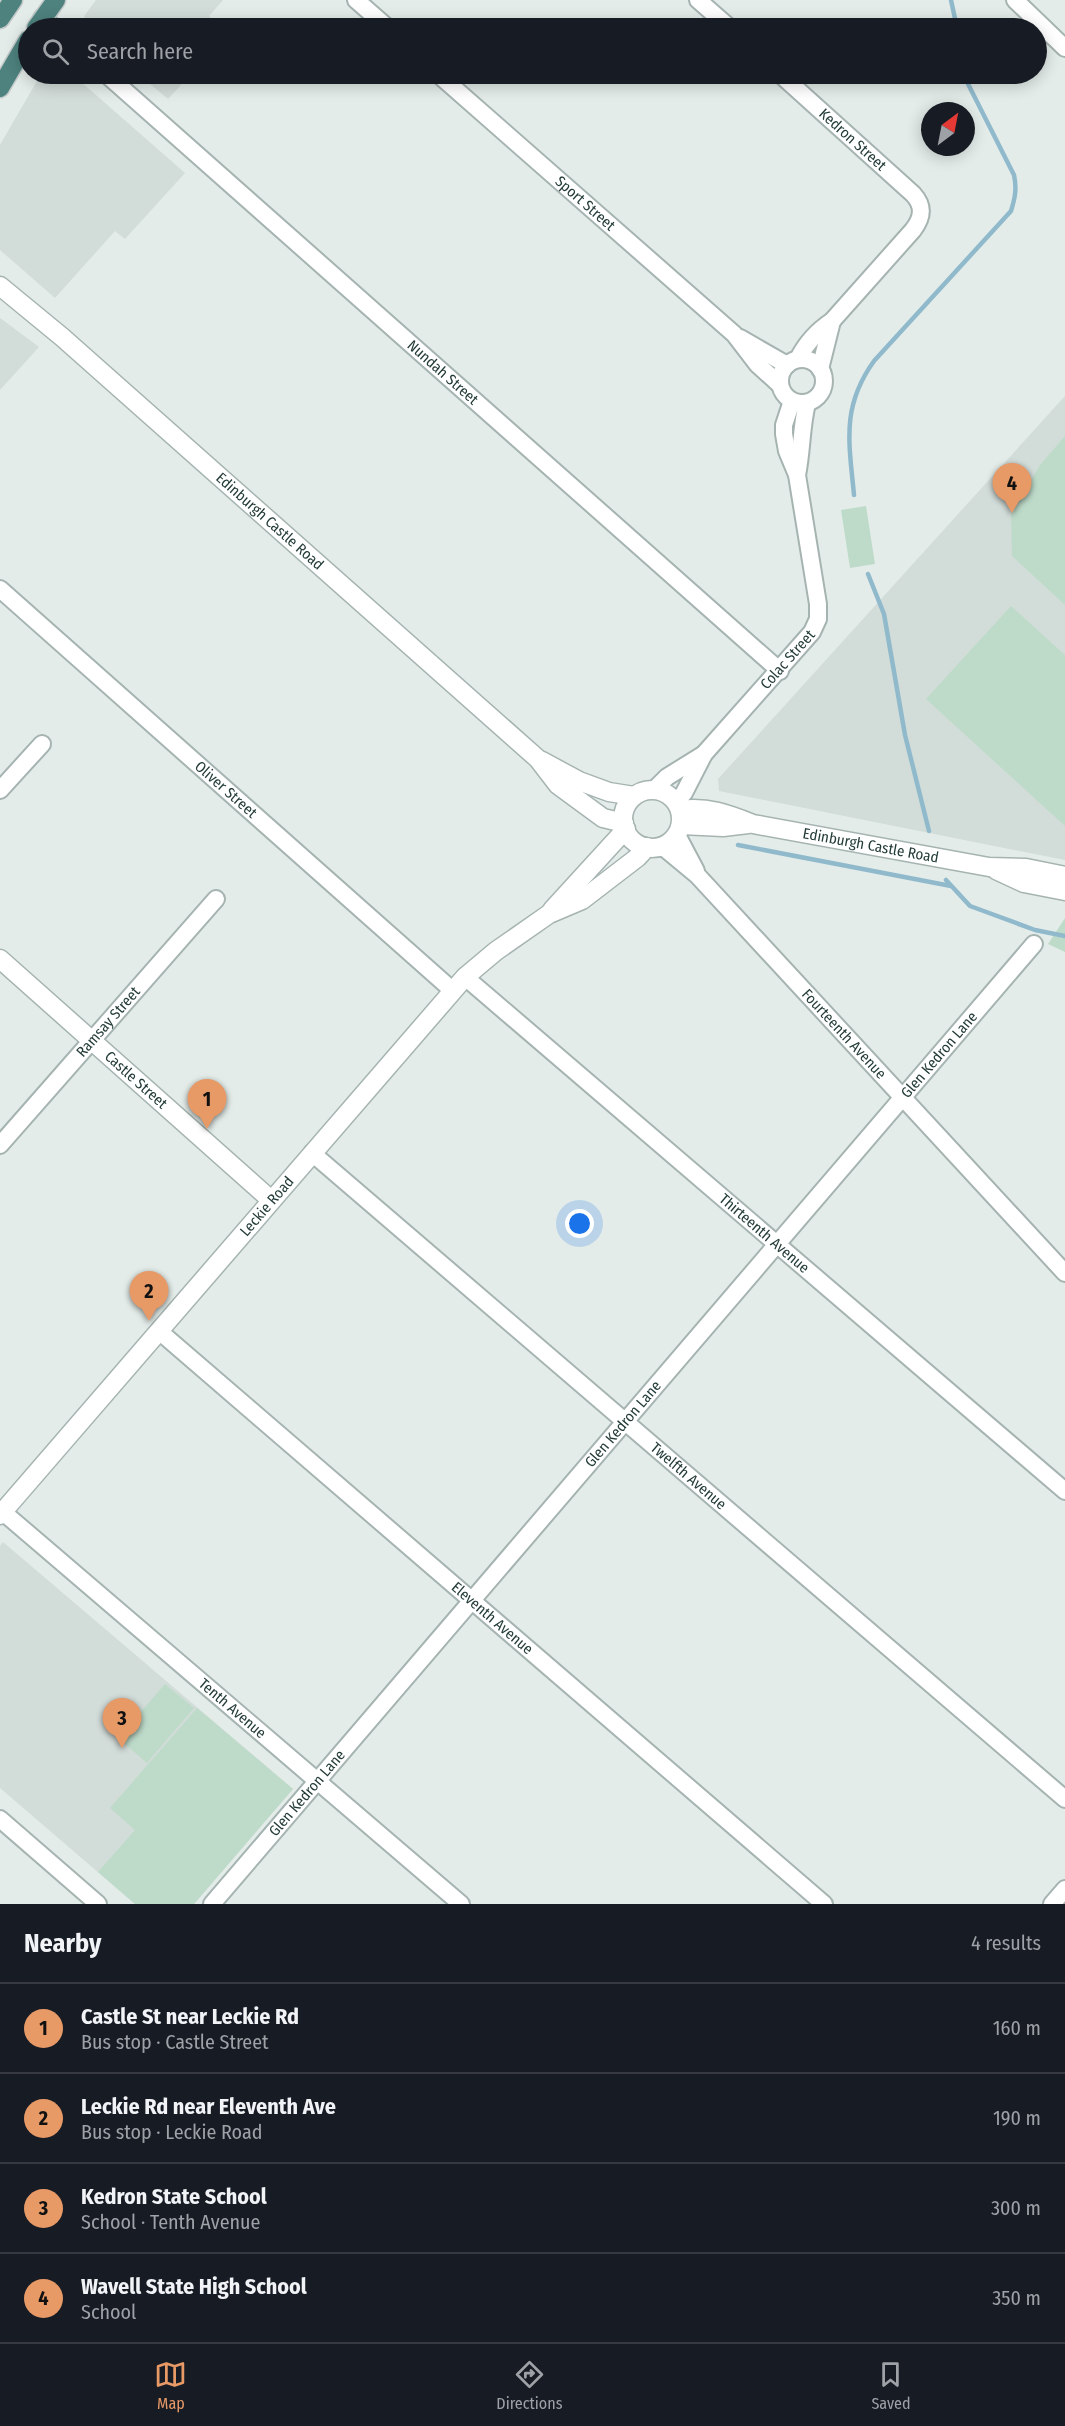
<!DOCTYPE html>
<html lang="en">
<head>
<meta charset="utf-8">
<style>
	body { margin:0; font-family:"Fira Sans Condensed",sans-serif; background:#20242c; color:#f1f3f6 }
	.compass { position:absolute; left:921px; top:102px; width:54px; height:54px; border-radius:50%; background:#171b24; box-shadow:0 3px 15px #0003; rotate:32deg }
	.you { position:absolute; left:580px; top:1224px; width:21px; height:21px; margin:-15px; border:4px solid #fff; border-radius:50%; background:#1a73e8; box-shadow:0 0 0 9px #1a73e833 }
	.badge { display:grid; place-items:center; width:39px; height:39px; border-radius:50%; background:#e79966; color:#111; font-size:20px; font-weight:700 }
	.pin { position:absolute; translate:-50% -50px; filter:drop-shadow(0 2px 3px #0008) }
	.pin::after { content:''; position:absolute; top:32px; width:21px; height:18px; background:inherit; clip-path:polygon(0 0,100% 0,50% 100%) }
	.list { margin:0; padding:0; list-style:none }
	h2 { display:flex; justify-content:space-between; align-items:center; height:78px; margin:0; padding:0 24px; font-size:26px }
	h2 small { font-size:20px; font-weight:400; color:#9ea1a6 }
	.list li { display:grid; grid-template-columns:39px 1fr auto; gap:18px; align-items:center; box-sizing:border-box; height:90px; padding:0 24px; border-top:2px solid #363941 }
	.list b { display:block; font-size:22px; white-space:nowrap }
	.list p { margin:0; font-size:20px; white-space:nowrap; color:#9ea1a6 }
	.list em { font-size:20px; font-style:normal; color:#9ea1a6 }
	.icon { flex:none; width:33px; height:33px; fill:none; stroke:currentColor; stroke-width:2; stroke-linecap:round; stroke-linejoin:round }
	.map { position:relative; flex:none; width:1065px; height:1904px; overflow:hidden }
	.search { position:absolute; background:#171b24; box-shadow:0 3px 15px #0003; left:18px; right:18px; top:18px; height:66px; display:flex; align-items:center; gap:15px; box-sizing:border-box; padding:0 21px; border-radius:33px; color:#9ea1a6; font-size:22px }
	.sheet { height:438px; background:#171b24 }
	nav { display:flex; justify-content:space-around; align-items:center; box-sizing:border-box; height:84px; border-top:2px solid #363941; background:#171b24; font-size:16px; color:#9ea1a6 }
	nav a { display:grid; justify-items:center; gap:3px }
	nav .on { color:#e79966 }
	.map>svg:first-child { display:block }
	.built { fill:#d2dcd8 }
	.green { fill:#bedbca }
	.lines { fill:none; stroke-linecap:round; stroke-linejoin:round }
	.stream { stroke:#90bacc; stroke-width:4.5 }
	.minor-casing { stroke:#a6b4b1; stroke-width:20 }
	.tertiary-casing { stroke:#a6b4b1; stroke-width:21 }
	.trunk-casing { stroke:#c2c8c8; stroke-width:21 }
	.minor { stroke:#fff; stroke-width:16 }
	.tertiary { stroke:#fff; stroke-width:18 }
	.trunk { stroke:#4e827e; stroke-width:18 }
	.labels { text-anchor:middle; dominant-baseline:central; stroke-width:4.5; stroke-linejoin:round; paint-order:stroke }
	.street-label { font-size:15px; fill:#243c39; stroke:#f4f9f7 }
</style>
</head>
<body>
<div class="map">
<svg width="1065" height="1904" viewBox="0 0 1065 1904">
	<rect width="100%" height="100%" fill="#e3ece9"/>
	<path class="built" d="M96,0H223L209,16L222,28H87L83,23L85,15Z
		M41,74H72L185,173L125,239L115,231L55,298L0,250V145Z
		M138,74H191L168,99Z
		M0,318L39,347L0,390Z
		M1065,396V860L719,791L718,779Z
		M3,1542L293,1789L194,1904H135L0,1788V1546Z"/>
	<path class="green" d="M1065,436V605L1012,556L1011,514L1040,465Z
		M866,506L875,564L850,568L841,510Z
		M1011,606L1065,655V826L926,699Z
		M1065,918V952L1048,944Z
		M165,1684L194,1708L147,1763L118,1738Z
		M197,1708L293,1789L194,1904H135L98,1872L135,1830L110,1808Z"/>
	<g class="lines">
		<path class="stream" d="M951,0L957,28
			M854,495C849,442 841,407 874,361L1011,211C1015,198 1017,189 1014,175L963,74
			M868,574L884,614L905,735L929,831
			M738,845L951,886
			M946,880L970,906L1035,930L1065,936"/>
		<defs>
			<g id="minor">
				<path d="M356,0L388,28"/>
				<path d="M698,0L730,28"/>
				<path d="M1015,0L1065,48"/>
				<path d="M42,18L55,28"/>
				<path id="s1" d="M106,74L780,671"/>
				<path id="s2" d="M438,74L734,334L757,364L779,384"/>
				<path id="s3" d="M780,74L913,194C924,206 923,217 913,230L832,321C817,331 806,343 798,359"/>
				<path d="M740,338L787,365"/>
				<circle cx="802" cy="381" r="22"/>
				<path d="M820,369L832,321"/>
				<path d="M797,475C802,451 801,427 807,403"/>
				<path id="s4" d="M0,589L452,990"/>
				<path d="M0,790L42,744"/>
				<path d="M654,790L667,777L704,754"/>
				<path id="s5" d="M676,802L684,793L704,754L812,632L818,619V604L797,475L787,451L784,434V425L792,401"/>
				<path d="M677,835L696,871"/>
				<path id="s6" d="M662,846L697,875L1065,1273"/>
				<path id="s7" d="M465,977L1065,1491"/>
				<path id="s8" d="M0,1145L216,899"/>
				<path id="s9" d="M312,1153L1065,1799"/>
				<path id="s10" d="M159,1331L824,1904"/>
				<path id="s11" d="M3,1512L461,1904"/>
				<path d="M0,1819L98,1904"/>
				<path id="s12" d="M212,1904L1034,944"/>
				<path d="M1052,1904L1065,1889"/>
			</g>
			<g id="tertiary">
				<path id="s13" d="M0,286L62,337L538,759L558,785L603,818L624,823"/>
				<path d="M542,761L579,781L609,792L634,796"/>
				<circle cx="652" cy="819" r="29"/>
				<path id="s14" d="M680,810C707,806 728,814 753,824L989,867L1026,868L1065,876"/>
				<path d="M681,825L723,827L748,824"/>
				<path d="M996,870L1024,883L1065,891"/>
				<path d="M552,910L626,829"/>
				<path id="s15" d="M0,959L271,1200"/>
				<path id="s16" d="M0,1515L465,977L496,951L549,914L582,900L638,857L647,847"/>
			</g>
			<path id="trunk" d="M0,19L13,0
				M36,28L56,0
				M0,88L28,40"/>
		</defs>
		<use href="#minor" class="minor-casing"/>
		<use href="#tertiary" class="tertiary-casing"/>
		<use href="#trunk" class="trunk-casing"/>
		<use href="#minor" class="minor"/>
		<use href="#tertiary" class="tertiary"/>
		<use href="#trunk" class="trunk"/>
	</g>
	<g class="labels">
		<g class="street-label">
			<text stroke="none"><textPath href="#s3" startOffset="98">Kedron Street</textPath></text>
			<text stroke="none"><textPath href="#s2" startOffset="196">Sport Street</textPath></text>
			<text stroke="none"><textPath href="#s1" startOffset="450">Nundah Street</textPath></text>
			<text stroke="none"><textPath href="#s13" startOffset="358">Edinburgh Castle Road</textPath></text>
			<text stroke="none"><textPath href="#s5" startOffset="182">Colac Street</textPath></text>
			<text stroke="none"><textPath href="#s4" startOffset="302">Oliver Street</textPath></text>
			<text stroke="none"><textPath href="#s14" startOffset="195">Edinburgh Castle Road</textPath></text>
			<text stroke="none"><textPath href="#s8" startOffset="164">Ramsay Street</textPath></text>
			<text stroke="none"><textPath href="#s6" startOffset="262">Fourteenth Avenue</textPath></text>
			<text stroke="none"><textPath href="#s12" startOffset="1118">Glen Kedron Lane</textPath></text>
			<text stroke="none"><textPath href="#s15" startOffset="182">Castle Street</textPath></text>
			<text stroke="none"><textPath href="#s16" startOffset="408">Leckie Road</textPath></text>
			<text stroke="none"><textPath href="#s7" startOffset="394">Thirteenth Avenue</textPath></text>
			<text stroke="none"><textPath href="#s12" startOffset="632">Glen Kedron Lane</textPath></text>
			<text stroke="none"><textPath href="#s9" startOffset="496">Twelfth Avenue</textPath></text>
			<text stroke="none"><textPath href="#s10" startOffset="440">Eleventh Avenue</textPath></text>
			<text stroke="none"><textPath href="#s11" startOffset="302">Tenth Avenue</textPath></text>
			<text stroke="none"><textPath href="#s12" startOffset="146">Glen Kedron Lane</textPath></text>
		</g>
	</g>
</svg>
<svg class="compass" viewBox="-18 -18 36 36"><path d="M0-13l5 13h-10z" fill="#e53935"/><path d="M0 13l5-13h-10z" fill="#9ea1a6"/></svg>
<div class="you"></div>
<div class="pin badge" style="left:207px;top:1129px">1</div>
<div class="pin badge" style="left:149px;top:1321px">2</div>
<div class="pin badge" style="left:122px;top:1748px">3</div>
<div class="pin badge" style="left:1012px;top:513px">4</div>
<div class="search"><svg class="icon" aria-label="search" viewBox="0 0 24 24"><circle cx="10" cy="10" r="6"/><path d="M15 15l6 6"/></svg>Search here</div>
</div>
<section class="sheet">
<h2>Nearby<small>4 results</small></h2>
<ul class="list">
<li><span class="badge">1</span><div><b>Castle St near Leckie Rd</b><p>Bus stop · Castle Street</p></div><em>160 m</em></li>
<li><span class="badge">2</span><div><b>Leckie Rd near Eleventh Ave</b><p>Bus stop · Leckie Road</p></div><em>190 m</em></li>
<li><span class="badge">3</span><div><b>Kedron State School</b><p>School · Tenth Avenue</p></div><em>300 m</em></li>
<li><span class="badge">4</span><div><b>Wavell State High School</b><p>School</p></div><em>350 m</em></li>
</ul>
</section>
<nav>
<a class="on"><svg class="icon" aria-label="map" viewBox="0 0 24 24"><path d="M3 6l6-2 6 2 6-2v14l-6 2-6-2-6 2zM9 4v14M15 6v14"/></svg>Map</a>
<a><svg class="icon" aria-label="directions" viewBox="0 0 24 24"><path d="M12 3l9 9-9 9-9-9zM9 14v-3h6M13 9l2 2-2 2"/></svg>Directions</a>
<a><svg class="icon" aria-label="saved" viewBox="0 0 24 24"><path d="M7 4h10v16l-5-4-5 4z"/></svg>Saved</a>
</nav>
</body>
</html>
